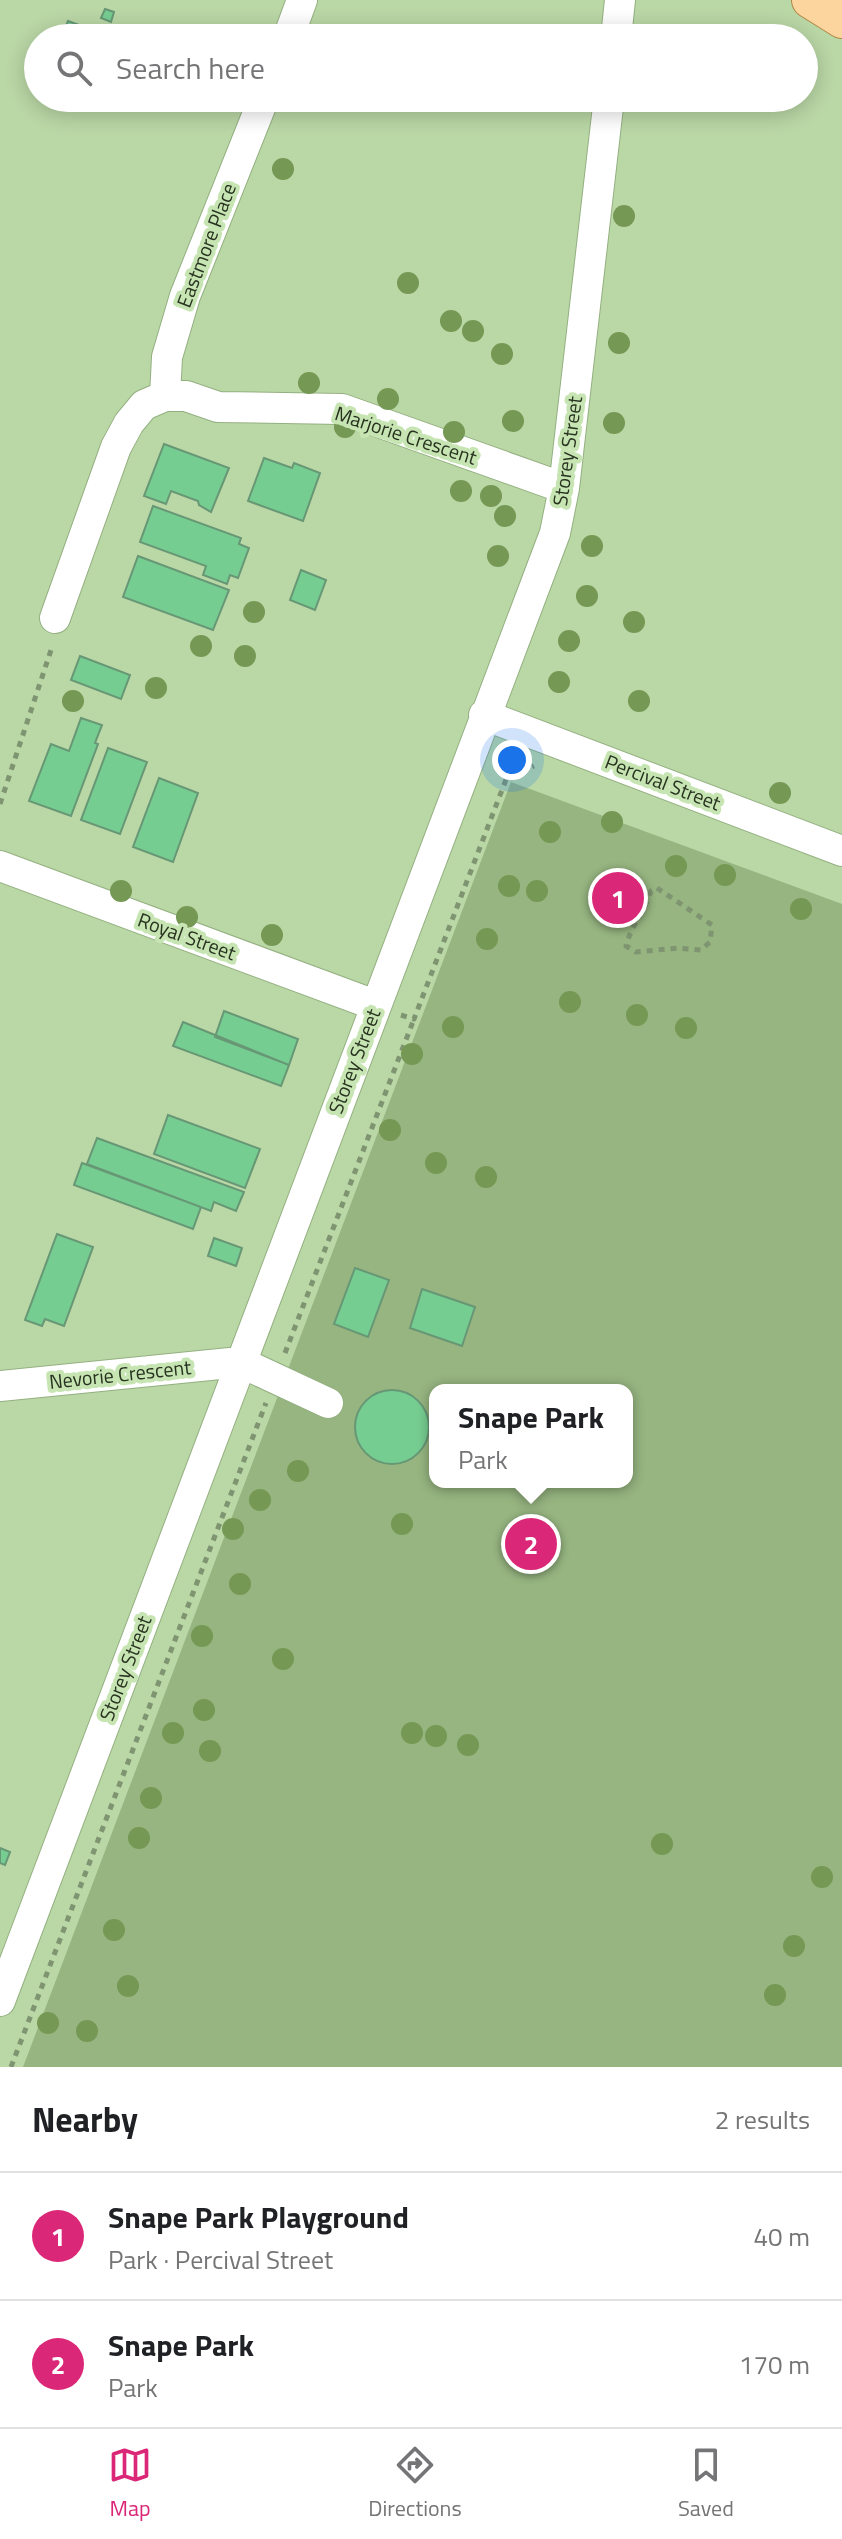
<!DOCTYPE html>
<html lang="en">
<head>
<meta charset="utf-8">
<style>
	body { margin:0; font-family:"Titillium Web",sans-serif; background:#f6f6f6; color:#202124 }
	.you { position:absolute; left:512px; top:760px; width:28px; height:28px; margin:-20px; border:6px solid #fff; border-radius:50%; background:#1a73e8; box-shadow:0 0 0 12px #1a73e833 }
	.badge { display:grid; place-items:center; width:52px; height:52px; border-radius:50%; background:#db2777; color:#fff; font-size:26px; font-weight:700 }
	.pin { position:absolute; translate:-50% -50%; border:4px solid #fff; box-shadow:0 2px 8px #0006 }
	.popup { position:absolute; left:429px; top:1384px; width:204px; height:104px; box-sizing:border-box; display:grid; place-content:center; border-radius:16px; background:#fff; filter:drop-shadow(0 2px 6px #0005); font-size:26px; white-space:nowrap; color:#757577 }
	.popup b { font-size:30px; color:#202124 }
	.popup::after { content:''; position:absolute; left:50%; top:100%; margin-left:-16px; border:16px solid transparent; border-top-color:#fff }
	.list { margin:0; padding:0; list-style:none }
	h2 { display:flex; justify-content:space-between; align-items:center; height:104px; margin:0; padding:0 32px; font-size:34px }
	h2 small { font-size:26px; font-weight:400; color:#757577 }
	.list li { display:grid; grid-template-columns:52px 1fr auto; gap:24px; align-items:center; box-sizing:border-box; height:128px; padding:0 32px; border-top:2px solid #e0e0e0 }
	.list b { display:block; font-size:30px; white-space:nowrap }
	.list p { margin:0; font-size:26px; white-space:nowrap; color:#757577 }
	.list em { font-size:26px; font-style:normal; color:#757577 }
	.icon { flex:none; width:44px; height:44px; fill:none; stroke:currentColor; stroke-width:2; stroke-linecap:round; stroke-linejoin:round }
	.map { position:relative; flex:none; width:842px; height:2067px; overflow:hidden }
	.search { position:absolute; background:#fff; box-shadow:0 4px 20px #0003; left:24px; right:24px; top:24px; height:88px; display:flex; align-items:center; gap:20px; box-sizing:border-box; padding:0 28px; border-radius:44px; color:#757577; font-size:30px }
	.sheet { height:360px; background:#fff }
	nav { display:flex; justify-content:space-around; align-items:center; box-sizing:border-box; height:112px; border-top:2px solid #e0e0e0; background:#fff; font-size:22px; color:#757577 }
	nav a { display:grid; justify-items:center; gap:4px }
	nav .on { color:#db2777 }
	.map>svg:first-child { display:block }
	.green { fill:#96b580; fill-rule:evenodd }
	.building { fill:#76cd91; stroke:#679775; stroke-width:2 }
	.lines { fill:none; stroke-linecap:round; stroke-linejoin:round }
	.minor-casing { stroke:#94b081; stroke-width:32 }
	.major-casing { stroke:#b08948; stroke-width:38 }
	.path { stroke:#7f9470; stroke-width:5; stroke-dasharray:6 6; stroke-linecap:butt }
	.minor { stroke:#fff; stroke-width:30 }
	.major { stroke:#fcd49e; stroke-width:36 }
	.tree { fill:#759854 }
	.labels { text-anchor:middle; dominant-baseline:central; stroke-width:8; stroke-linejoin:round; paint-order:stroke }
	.street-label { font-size:20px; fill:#283320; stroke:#c7e5b3 }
</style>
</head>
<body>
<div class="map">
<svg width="842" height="2067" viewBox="0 0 842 2067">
	<rect width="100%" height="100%" fill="#bad7a6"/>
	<path class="green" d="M511,782L842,904V2067H23ZM435,1390H627V1482H435Z"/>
	<path class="building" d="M105,9L114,12L111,22L101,18Z
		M68,21L93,30L90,38H61Z
		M164,444L229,468L211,512L199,505L198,501L171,491L166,504L144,496Z
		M264,458L292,468L294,463L320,473L303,521L248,501Z
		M153,506L241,538L239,544L249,548L238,578L230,575L227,584L203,575L206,566L140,542Z
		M138,556L229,590L213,630L123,597Z
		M301,570L326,580L315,610L290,600Z
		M80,656L130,675L121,699L71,680Z
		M81,718L102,725L95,743L98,744L71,816L29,801L51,744L69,751Z
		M108,748L147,762L120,834L81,820Z
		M159,778L198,793L173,862L133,847Z
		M224,1011L298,1039L289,1065L215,1037Z
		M183,1022L289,1065L281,1086L173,1046Z
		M168,1115L260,1149L245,1188L154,1154Z
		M97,1138L244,1192L236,1211L214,1202L211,1211L87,1164Z
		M82,1163L201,1207L193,1229L74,1185Z
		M57,1234L93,1247L64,1326L45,1319L42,1326L25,1320Z
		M214,1238L242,1248L236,1266L208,1256Z
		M355,1268L389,1280L368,1337L334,1324Z
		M422,1289L475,1307L462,1346L410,1328Z
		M355 1427a37 37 0 1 1 74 0a37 37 0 1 1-74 0Z
		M0,1848L10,1852L5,1865L0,1863Z"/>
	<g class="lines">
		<defs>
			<path id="minor" d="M288,38L302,0
				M616,38L620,0
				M165,396L167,357L185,296L264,98
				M55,618L116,447L129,423L144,405L165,396H186L218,407L342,409L564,488
				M484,715L842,851
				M0,866L375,1005
				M0,1386L240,1362L328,1403
				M0,2001L555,533L564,488L609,98"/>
			<path id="major" d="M810,0L842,20"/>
		</defs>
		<use href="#minor" class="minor-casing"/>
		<use href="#major" class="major-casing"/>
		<path class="path" d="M0,804L52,647
			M657,888L712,925L710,942L701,950L678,948L636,952L626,946C631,926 645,911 651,891Z
			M401,1015L414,1019L507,777L534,766
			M285,1353L414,1019
			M11,2067L266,1403"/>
		<use href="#minor" class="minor"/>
		<use href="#major" class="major"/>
	</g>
	<g class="tree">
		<circle cx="283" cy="169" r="11"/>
		<circle cx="624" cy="216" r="11"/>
		<circle cx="408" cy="283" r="11"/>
		<circle cx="451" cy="321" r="11"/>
		<circle cx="473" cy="331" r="11"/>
		<circle cx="619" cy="343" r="11"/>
		<circle cx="502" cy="354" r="11"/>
		<circle cx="309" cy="383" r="11"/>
		<circle cx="388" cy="399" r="11"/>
		<circle cx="513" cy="421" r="11"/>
		<circle cx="614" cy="423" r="11"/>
		<circle cx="345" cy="427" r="11"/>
		<circle cx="454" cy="432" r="11"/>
		<circle cx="461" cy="491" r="11"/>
		<circle cx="491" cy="496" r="11"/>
		<circle cx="505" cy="516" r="11"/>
		<circle cx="592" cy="546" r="11"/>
		<circle cx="498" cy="556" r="11"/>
		<circle cx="587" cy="596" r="11"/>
		<circle cx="254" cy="612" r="11"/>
		<circle cx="634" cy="622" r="11"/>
		<circle cx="569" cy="641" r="11"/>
		<circle cx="201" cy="646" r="11"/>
		<circle cx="245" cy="656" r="11"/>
		<circle cx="559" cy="682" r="11"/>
		<circle cx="156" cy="688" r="11"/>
		<circle cx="73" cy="701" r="11"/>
		<circle cx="639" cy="701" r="11"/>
		<circle cx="780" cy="793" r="11"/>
		<circle cx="612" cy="822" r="11"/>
		<circle cx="550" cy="832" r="11"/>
		<circle cx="676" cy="866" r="11"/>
		<circle cx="725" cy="875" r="11"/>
		<circle cx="509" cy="886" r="11"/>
		<circle cx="121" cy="891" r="11"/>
		<circle cx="537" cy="891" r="11"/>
		<circle cx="801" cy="909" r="11"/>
		<circle cx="187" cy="917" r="11"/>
		<circle cx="272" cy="935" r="11"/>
		<circle cx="487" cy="939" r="11"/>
		<circle cx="570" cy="1002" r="11"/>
		<circle cx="637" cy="1015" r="11"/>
		<circle cx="453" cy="1027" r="11"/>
		<circle cx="686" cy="1028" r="11"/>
		<circle cx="412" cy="1054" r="11"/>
		<circle cx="390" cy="1130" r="11"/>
		<circle cx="436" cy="1163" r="11"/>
		<circle cx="486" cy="1177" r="11"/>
		<circle cx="298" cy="1471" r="11"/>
		<circle cx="260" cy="1500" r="11"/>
		<circle cx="402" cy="1524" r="11"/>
		<circle cx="233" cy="1529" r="11"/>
		<circle cx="240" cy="1584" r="11"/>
		<circle cx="202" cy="1636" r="11"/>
		<circle cx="283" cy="1659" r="11"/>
		<circle cx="204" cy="1710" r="11"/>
		<circle cx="173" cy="1733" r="11"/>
		<circle cx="412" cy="1733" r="11"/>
		<circle cx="436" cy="1736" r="11"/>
		<circle cx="468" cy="1745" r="11"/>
		<circle cx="210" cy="1751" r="11"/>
		<circle cx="151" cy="1798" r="11"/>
		<circle cx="139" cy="1838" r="11"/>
		<circle cx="662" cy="1844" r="11"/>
		<circle cx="822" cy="1877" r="11"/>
		<circle cx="114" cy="1930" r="11"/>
		<circle cx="794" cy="1946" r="11"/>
		<circle cx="128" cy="1986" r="11"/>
		<circle cx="775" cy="1995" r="11"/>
		<circle cx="48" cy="2023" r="11"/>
		<circle cx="87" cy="2031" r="11"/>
	</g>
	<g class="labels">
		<g class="street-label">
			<text transform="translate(206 245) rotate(-69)">Eastmore Place</text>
			<text transform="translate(406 435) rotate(18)">Marjorie Crescent</text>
			<text transform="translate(567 451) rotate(-82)">Storey Street</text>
			<text transform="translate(663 782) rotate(21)">Percival Street</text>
			<text transform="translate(187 936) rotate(20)">Royal Street</text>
			<text transform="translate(354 1061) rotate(-69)">Storey Street</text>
			<text transform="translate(120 1374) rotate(-6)">Nevorie Crescent</text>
			<text transform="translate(125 1668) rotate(-69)">Storey Street</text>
		</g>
	</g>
</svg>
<div class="you"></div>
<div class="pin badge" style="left:618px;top:898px">1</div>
<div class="pin badge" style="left:531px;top:1544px">2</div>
<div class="popup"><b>Snape Park</b>Park</div>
<div class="search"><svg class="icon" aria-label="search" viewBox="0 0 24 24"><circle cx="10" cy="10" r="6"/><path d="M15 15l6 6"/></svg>Search here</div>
</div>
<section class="sheet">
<h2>Nearby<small>2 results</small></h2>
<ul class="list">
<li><span class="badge">1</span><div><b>Snape Park Playground</b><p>Park · Percival Street</p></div><em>40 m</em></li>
<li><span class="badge">2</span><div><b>Snape Park</b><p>Park</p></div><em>170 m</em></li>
</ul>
</section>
<nav>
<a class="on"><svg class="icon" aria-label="map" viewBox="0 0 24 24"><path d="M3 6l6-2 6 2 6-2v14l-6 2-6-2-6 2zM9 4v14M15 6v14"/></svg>Map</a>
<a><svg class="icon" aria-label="directions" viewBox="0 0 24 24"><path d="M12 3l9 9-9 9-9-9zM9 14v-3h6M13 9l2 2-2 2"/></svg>Directions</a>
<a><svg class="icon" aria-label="saved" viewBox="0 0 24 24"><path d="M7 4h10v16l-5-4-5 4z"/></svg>Saved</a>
</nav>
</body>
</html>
